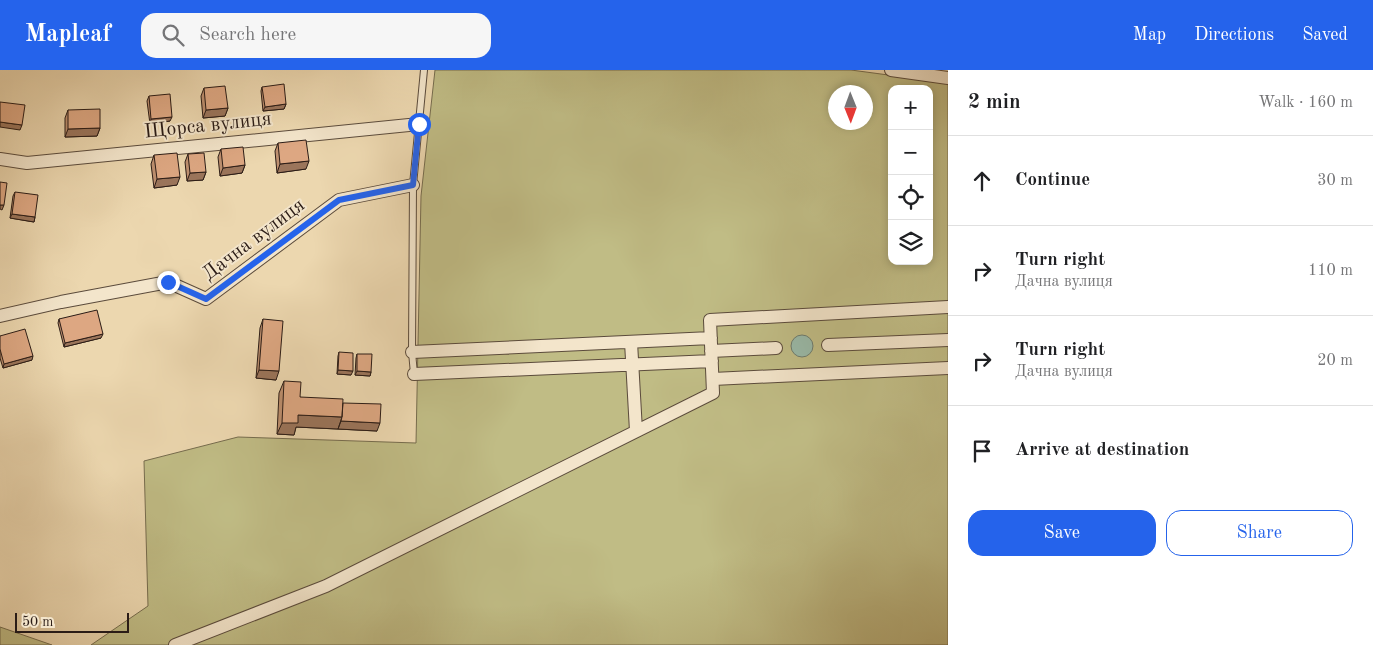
<!DOCTYPE html>
<html lang="en">
<head>
<meta charset="utf-8">
<style>
	body { margin:0; font-family:"Old Standard TT",serif; background:#f6f6f6; color:#202124 }
	.controls { position:absolute; right:15px; top:15px; display:grid; overflow:hidden; border-radius:10px; box-shadow:0 2px 8px #0003 }
	.controls button { width:45px; height:45px; display:grid; place-items:center; padding:0; border:0; border-bottom:1px solid #e0e0e0; background:#fff; color:#202124; font:25px sans-serif }
	.compass { position:absolute; left:828px; top:15px; width:45px; height:45px; border-radius:50%; background:#fff; box-shadow:0 2px 8px #0003; rotate:179deg }
	.scale { position:absolute; left:15px; bottom:12px; width:114px; box-sizing:border-box; padding-left:5px; border:2px solid #2b1c16; border-top:0; font-size:14px; line-height:18px; white-space:nowrap; color:#2b1c16; -webkit-text-stroke:4px #f3e5cb; paint-order:stroke }
	.stop { position:absolute; width:15px; height:15px; margin:-11px; border:4px solid #2563eb; border-radius:50%; background:#fff }
	.stop.end { background:#2563eb; border-color:#fff; box-shadow:0 1px 5px #0008 }
	.list { margin:0; padding:0; list-style:none }
	h2 { display:flex; justify-content:space-between; align-items:center; height:65px; margin:0; padding:0 20px; font-size:21px }
	h2 small { font-size:16px; font-weight:400; color:#757577 }
	.list li { display:grid; grid-template-columns:32px 1fr auto; gap:15px; align-items:center; box-sizing:border-box; height:90px; padding:0 20px; border-top:1px solid #e0e0e0 }
	.list b { display:block; font-size:19px; white-space:nowrap }
	.list p { margin:0; font-size:16px; white-space:nowrap; color:#757577 }
	.list em { font-size:16px; font-style:normal; color:#757577 }
	.actions { display:flex; gap:10px; padding:15px 20px }
	.actions a { flex:1; padding:11px 0; border:1px solid #2563eb; border-radius:15px; text-align:center; font-size:18px; color:#2563eb }
	.actions .main { background:#2563eb; color:#fff }
	.icon { flex:none; width:28px; height:28px; fill:none; stroke:currentColor; stroke-width:2; stroke-linecap:round; stroke-linejoin:round }
	.map { position:relative; flex:none; width:948px; height:575px; overflow:hidden }
	header { display:flex; align-items:center; gap:30px; box-sizing:border-box; height:70px; padding:0 25px; background:#2563eb; color:#fff }
	header strong { font-size:24px }
	nav { display:flex; gap:28px; margin-inline-start:auto; font-size:18px }
	.search { width:350px; height:45px; background:#f6f6f6; display:flex; align-items:center; gap:12px; box-sizing:border-box; padding:0 18px; border-radius:15px; color:#757577; font-size:19px }
	main { display:flex }
	aside { flex:1; background:#fff }
	.map>svg:first-child { display:block }
	.green { fill:#c0bc85; stroke:#766c4e; fill-rule:evenodd }
	.water { fill:#99baa9; stroke:#6d7b6e }
	.lines { fill:none; stroke-linecap:round; stroke-linejoin:round }
	.lane-casing { stroke:#5b4b3c; stroke-width:8 }
	.street-casing { stroke:#5b4b3c; stroke-width:14 }
	.lane { stroke:#f3e5cb; stroke-width:6 }
	.street { stroke:#f3e5cb; stroke-width:12 }
	.wall { fill:#be9070; stroke:#2b1c16 }
	.shaded-wall { fill:#9b755b; stroke:#2b1c16 }
	.building { fill:#dda782; stroke:#2b1c16 }
	.route { stroke:#2563eb; stroke-width:6 }
	.labels { text-anchor:middle; dominant-baseline:central; stroke-width:4; stroke-linejoin:round; paint-order:stroke }
	.street-label { font-size:20px; fill:#2b1c16; stroke:#f3e5cb }
</style>
</head>
<body>
<header>
<strong>Mapleaf</strong>
<div class="search"><svg class="icon" aria-label="search" viewBox="0 0 24 24"><circle cx="10" cy="10" r="6"/><path d="M15 15l6 6"/></svg>Search here</div>
<nav><a>Map</a><a>Directions</a><a>Saved</a></nav>
</header>
<main>
<div class="map">
<svg width="948" height="575" viewBox="0 0 948 575">
	<rect width="100%" height="100%" fill="#ecd7af"/>
	<filter id="stains"><feTurbulence type="fractalNoise" baseFrequency=".004" numOctaves="4"/><feColorMatrix values="0 0 0 0 .2 0 0 0 0 .09 0 0 0 0 .02 0 0 0 .5 -.17"/></filter>
	<radialGradient id="worn" r=".72"><stop offset=".6" stop-color="#630" stop-opacity="0"/><stop offset="1" stop-color="#630" stop-opacity=".3"/></radialGradient>
	<path class="green" d="M435,0H851L948,13V575H91L148,536L144,391L238,367L416,373L421,126ZM892,19H929V191H892ZM836,22H866V52H836Z
		M0,557L52,575H0Z"/>
	<path class="water" d="M791 276a11 11 0 1 1 22 0a11 11 0 1 1-22 0Z"/>
	<g class="lines">
		<defs>
			<path id="lane" d="M414,304L412,282L413,115L424,0"/>
			<path id="street" d="M891,0L948,8
				M0,89L27,93L419,54
				M0,246L61,232L168,212L206,229L339,130L413,115
				M631,272L636,361
				M828,275L948,270
				M711,281L776,278
				M412,282L711,268
				M414,304L712,291
				M713,309L948,298
				M175,575L326,516L713,323L710,250L948,237"/>
		</defs>
		<use href="#lane" class="lane-casing"/>
		<use href="#street" class="street-casing"/>
		<use href="#lane" class="lane"/>
		<use href="#street" class="street"/>
	</g>
	<path class="wall" d="M262,17L286,34L284,39L263,41L261,21Z
		M204,18L228,38L225,46L203,48L201,26Z
		M149,26L170,51L150,54L147,31Z
		M68,40L100,58L97,66L65,67V48Z
		M278,73L306,99L277,103L275,81Z
		M221,79L245,95L242,103L220,106L218,87Z
		M188,84L206,102L203,110L187,111L185,92Z
		M154,85L177,115L154,118L151,94Z
		M15,122L35,147L34,152L10,148L13,126Z
		M59,249L101,268L64,277L58,253Z
		M263,249L276,310L256,308L260,258Z
		M0,266L32,290L3,298L0,288Z
		M339,282L351,305L337,304L338,286Z
		M357,284L371,302L370,306L355,305L356,288Z
		M284,311L300,327L377,361L296,357L294,365L277,364L279,323Z"/>
	<path class="shaded-wall" d="M286,34L284,39L263,41L265,37Z
		M228,38L225,46L203,48L206,40Z
		M172,47L170,51L150,54L151,49Z
		M0,52L22,55L20,60L0,57Z
		M100,58L97,66L65,67L68,59Z
		M309,91L306,99L277,103L280,94Z
		M245,95L242,103L220,106L223,98Z
		M206,102L203,110L187,111L190,103Z
		M180,107L177,115L154,118L157,109Z
		M0,135H4L2,140L0,139Z
		M12,144L35,147L34,152L10,148Z
		M103,264L101,268L64,277L65,273Z
		M33,286L32,290L3,298L4,294Z
		M259,300L279,301L276,310L256,308Z
		M338,300L353,301L351,305L337,304Z
		M357,301L371,302L370,306L355,305Z
		M298,345L342,347L338,359L296,357L294,365L277,364L282,353Z
		M341,351L380,353L377,361L338,359Z"/>
	<path class="building" d="M284,14L286,34L265,37L262,17Z
		M225,16L228,38L206,40L204,18Z
		M170,24L172,47L151,49L149,26Z
		M0,32L25,35L22,55L0,52Z
		M100,39V58L68,59V40Z
		M306,70L309,91L280,94L278,73Z
		M243,77L245,95L223,98L221,79Z
		M177,83L180,107L157,109L154,85Z
		M204,83L206,102L190,103L188,84Z
		M0,112L7,113L4,135H0Z
		M15,122L38,125L35,147L12,144Z
		M97,240L103,264L65,273L59,249Z
		M263,249L283,251L279,301L259,300Z
		M25,259L33,286L4,294L0,279V266Z
		M339,282L353,283V301L338,300Z
		M357,284H372L371,302L357,301Z
		M284,311L301,312L300,327L343,329L342,347L298,345V353H282Z
		M343,333L381,334L380,353L341,351L342,347Z"/>
	<g class="lines">
		<path class="route" d="M168,212L206,229L339,130L413,115L419,54"/>
	</g>
	<g class="labels">
		<g class="street-label">
			<text transform="translate(208 56) rotate(-6)">Щорса вулиця</text>
			<text transform="translate(254 170) rotate(-37)">Дачна вулиця</text>
		</g>
	</g>
	<rect width="100%" height="100%" filter="url(#stains)"/>
	<rect width="100%" height="100%" fill="url(#worn)"/>
</svg>
<div class="controls">
<button>+</button>
<button>−</button>
<button><svg class="icon" aria-label="locate" viewBox="0 0 24 24"><circle cx="12" cy="12" r="6"/><path d="M12 2v4M12 18v4M2 12h4M18 12h4"/></svg></button>
<button><svg class="icon" aria-label="layers" viewBox="0 0 24 24"><path d="M12 4l9 5-9 5-9-5zM3 14l9 5 9-5"/></svg></button>
</div>
<svg class="compass" viewBox="-18 -18 36 36"><path d="M0-13l5 13h-10z" fill="#e53935"/><path d="M0 13l5-13h-10z" fill="#757577"/></svg>
<div class="scale">50 m</div>
<div class="stop" style="left:419px;top:54px"></div>
<div class="stop end" style="left:168px;top:212px"></div>
</div>
<aside>
<h2>2 min<small>Walk · 160 m</small></h2>
<ul class="list">
<li><svg class="icon" aria-label="ahead" viewBox="0 0 24 24"><path d="M12 20V5M6 11l6-6 6 6"/></svg><div><b>Continue</b></div><em>30 m</em></li>
<li><svg class="icon" aria-label="right" viewBox="0 0 24 24"><path d="M7 20v-9h11M14 6l5 5-5 5"/></svg><div><b>Turn right</b><p>Дачна вулиця</p></div><em>110 m</em></li>
<li><svg class="icon" aria-label="right" viewBox="0 0 24 24"><path d="M7 20v-9h11M14 6l5 5-5 5"/></svg><div><b>Turn right</b><p>Дачна вулиця</p></div><em>20 m</em></li>
<li><svg class="icon" aria-label="arrive" viewBox="0 0 24 24"><path d="M6 21V4h12l-3 4 3 4H6"/></svg><div><b>Arrive at destination</b></div></li>
</ul>
<div class="actions"><a class="main">Save</a><a>Share</a></div>
</aside>
</main>
</body>
</html>
